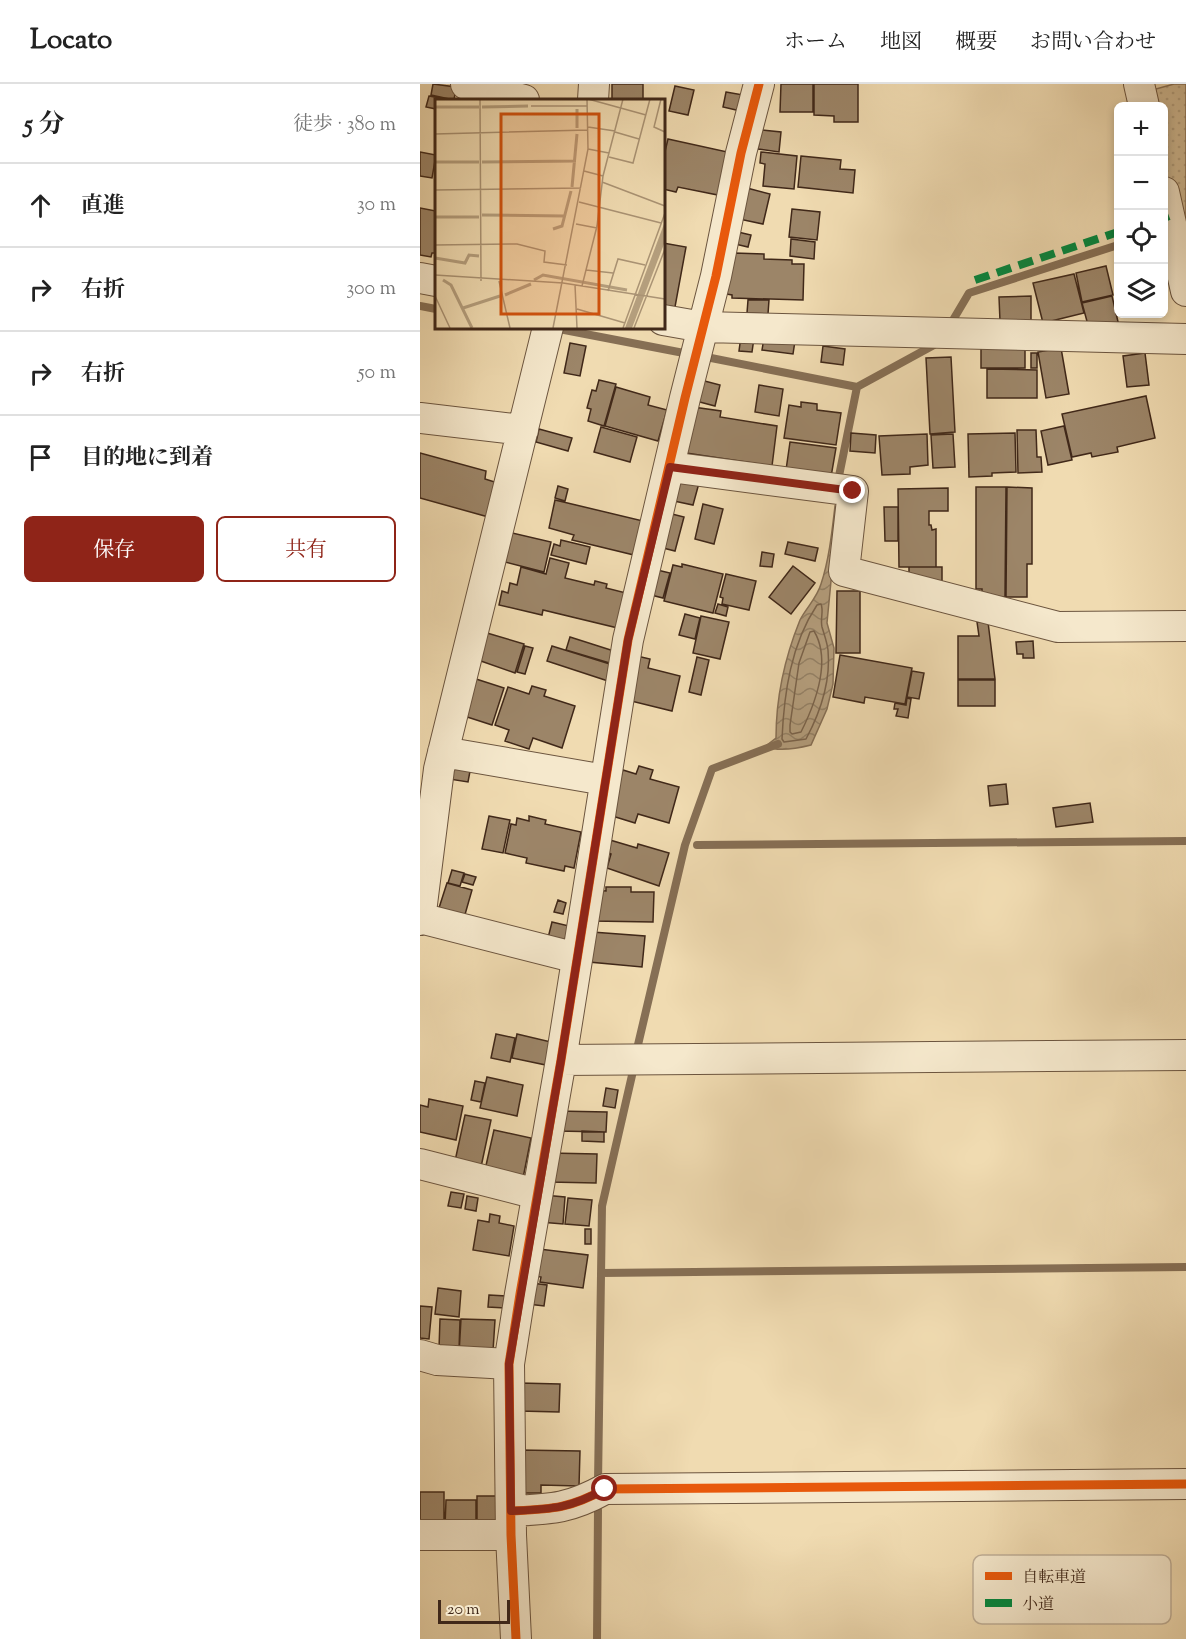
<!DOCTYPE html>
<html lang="ja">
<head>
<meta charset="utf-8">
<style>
	body { margin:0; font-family:"Sorts Mill Goudy","Noto Serif JP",serif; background:#f2f2f2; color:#222 }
	.controls { position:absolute; right:18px; top:18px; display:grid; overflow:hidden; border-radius:9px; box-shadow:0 3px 9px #0003 }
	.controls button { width:54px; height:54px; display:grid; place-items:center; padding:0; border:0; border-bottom:2px solid #e0e0e0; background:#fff; color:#222; font:30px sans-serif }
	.scale { position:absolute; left:18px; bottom:15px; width:72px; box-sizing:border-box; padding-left:6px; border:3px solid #402819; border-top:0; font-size:16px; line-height:21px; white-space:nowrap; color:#402819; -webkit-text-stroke:4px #f5e8cc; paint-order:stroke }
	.stop { position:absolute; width:18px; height:18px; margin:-14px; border:4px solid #8f2418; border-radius:50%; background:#fff }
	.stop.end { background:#8f2418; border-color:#fff; box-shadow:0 2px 6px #0008 }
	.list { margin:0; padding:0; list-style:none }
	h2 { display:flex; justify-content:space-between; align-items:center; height:78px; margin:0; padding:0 24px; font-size:26px }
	h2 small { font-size:20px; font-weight:400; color:#767676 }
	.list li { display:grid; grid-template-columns:39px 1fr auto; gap:18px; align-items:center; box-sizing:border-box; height:84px; padding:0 24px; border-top:2px solid #e0e0e0 }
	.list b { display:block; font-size:22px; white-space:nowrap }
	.list em { font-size:20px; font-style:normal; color:#767676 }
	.actions { display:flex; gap:12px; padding:18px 24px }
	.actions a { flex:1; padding:14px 0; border:2px solid #8f2418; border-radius:9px; text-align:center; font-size:21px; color:#8f2418 }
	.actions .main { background:#8f2418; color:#fff }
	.icon { flex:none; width:33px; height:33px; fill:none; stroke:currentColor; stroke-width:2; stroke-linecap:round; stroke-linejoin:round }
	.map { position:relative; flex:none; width:766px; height:1555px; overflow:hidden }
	header { display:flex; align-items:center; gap:36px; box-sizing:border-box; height:84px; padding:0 30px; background:#fff; border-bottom:2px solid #e0e0e0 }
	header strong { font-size:28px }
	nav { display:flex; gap:33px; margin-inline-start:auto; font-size:21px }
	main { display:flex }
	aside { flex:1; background:#fff }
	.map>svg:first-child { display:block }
	.grass { fill:url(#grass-dots); stroke:#897258; stroke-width:1.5 }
	.water { fill:url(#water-waves); stroke:#866f55; stroke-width:1.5 }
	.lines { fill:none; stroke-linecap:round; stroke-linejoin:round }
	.shore { stroke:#7a634b; stroke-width:1.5 }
	.stream { stroke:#866f55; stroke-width:8 }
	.building { fill:#9c8568; stroke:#402819; stroke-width:1.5 }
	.minor-casing { stroke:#6c553f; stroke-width:32 }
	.minor { stroke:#f5e8cc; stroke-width:30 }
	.quiet { stroke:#00873e; stroke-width:8; stroke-dasharray:15 8; stroke-linecap:butt }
	.cycleway-casing { stroke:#f5e8cc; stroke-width:13 }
	.cycleway { stroke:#e8590c; stroke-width:9 }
	.route { stroke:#8f2418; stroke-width:8 }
	.inset-river { fill:none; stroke:#b49e7d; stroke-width:3 }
	.inset-road { fill:none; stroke:#aa9374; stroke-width:1.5 }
	.view { fill:#cf520e; fill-opacity:0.15; stroke:#cf520e; stroke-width:3 }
	.inset-edge { fill:none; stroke:#402819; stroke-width:3 }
	.key { fill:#f5e8cc; stroke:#bfae96; stroke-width:1.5 }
	.key-label { font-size:16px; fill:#402819 }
</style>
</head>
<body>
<header>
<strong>Locato</strong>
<nav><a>ホーム</a><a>地図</a><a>概要</a><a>お問い合わせ</a></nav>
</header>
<main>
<aside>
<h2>5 分<small>徒歩 · 380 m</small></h2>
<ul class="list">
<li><svg class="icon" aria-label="ahead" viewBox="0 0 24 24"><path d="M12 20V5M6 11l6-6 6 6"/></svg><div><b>直進</b></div><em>30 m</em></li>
<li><svg class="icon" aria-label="right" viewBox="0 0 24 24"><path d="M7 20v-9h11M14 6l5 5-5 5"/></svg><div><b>右折</b></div><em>300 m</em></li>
<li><svg class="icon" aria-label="right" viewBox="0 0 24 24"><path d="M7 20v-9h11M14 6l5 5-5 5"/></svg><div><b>右折</b></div><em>50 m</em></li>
<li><svg class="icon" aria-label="arrive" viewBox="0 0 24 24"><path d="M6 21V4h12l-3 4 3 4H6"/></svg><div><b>目的地に到着</b></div></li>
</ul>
<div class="actions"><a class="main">保存</a><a>共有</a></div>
</aside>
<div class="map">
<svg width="766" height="1555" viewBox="0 0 766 1555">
	<defs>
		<pattern id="grass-dots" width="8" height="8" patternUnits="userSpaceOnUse" patternTransform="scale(1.5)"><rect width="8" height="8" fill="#d2bd97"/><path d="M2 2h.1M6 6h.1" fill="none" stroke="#b5a282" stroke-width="1.8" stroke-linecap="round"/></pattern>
		<pattern id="water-waves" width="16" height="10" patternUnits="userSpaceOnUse" patternTransform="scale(1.5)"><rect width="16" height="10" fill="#b49e7d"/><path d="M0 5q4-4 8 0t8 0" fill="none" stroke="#948166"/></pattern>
	</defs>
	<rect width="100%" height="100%" fill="#f0dbb1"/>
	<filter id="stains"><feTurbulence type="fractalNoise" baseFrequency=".00333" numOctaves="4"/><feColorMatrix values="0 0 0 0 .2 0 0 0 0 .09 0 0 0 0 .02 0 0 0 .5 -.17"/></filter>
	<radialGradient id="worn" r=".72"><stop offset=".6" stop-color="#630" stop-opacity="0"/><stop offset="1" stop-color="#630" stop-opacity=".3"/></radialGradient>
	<path class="grass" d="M754,0H766V133L757,136L744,82V22H729L725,8Z"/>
	<path class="water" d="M415,422L418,424L407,539L414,564L413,600L407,625L391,661C379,664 357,668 346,662L356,654C356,614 365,573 380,536C386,524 397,514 401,500C409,476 412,448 415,422Z"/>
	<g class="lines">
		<path class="shore" d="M401,520C404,527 400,535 402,543C404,550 407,558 408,566C411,598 401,627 386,655L364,658L362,655C364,609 371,560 397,521Z
			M394,547C412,577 395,620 381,648L372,650L370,648V641L379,579L390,548Z"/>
		<path class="stream" d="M0,222L16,225
			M533,236L549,209L698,161
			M134,244L269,270
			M281,272L437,303L514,261
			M419,392L437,303
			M277,761L766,757
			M217,965L265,761L292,685L358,660
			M181,1189L766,1183
			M178,1399L182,1122L213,987
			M177,1555L178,1426"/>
	</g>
	<path class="building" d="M13,0L36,3L34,16L11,11Z
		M192,0H223V16H192Z
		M361,0H393V28H360Z
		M394,0H438V38H414V32L394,31Z
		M255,2L274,6L268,31L249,27Z
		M306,8L329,12L325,28L303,23Z
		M9,12L31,16H16V25L6,23Z
		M341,46L361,48L359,68L338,65Z
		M248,55L312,69L303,112L258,103L256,108L243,105V76Z
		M0,68L16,71L12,94L0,92Z
		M341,68L377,72L374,105L343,102L345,80L340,79Z
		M381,72L421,76L420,85L435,86L433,109L378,103Z
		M327,104L350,110L343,140L319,135Z
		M0,124L16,127V169H12L11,173L0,171Z
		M372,125L400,128L397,156L369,153Z
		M318,148L331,151L328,163L315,160Z
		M371,155L395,158L394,175L370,172Z
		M243,159L266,163L255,223L243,221Z
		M314,169L344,170V175L372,176V180H384L383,216L312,214V211L306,210Z
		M686,182L693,211L662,218L656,189Z
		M654,190L664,229L623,239L613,199Z
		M611,212V237H580L579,213Z
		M692,212L699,242L668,241L662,219Z
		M328,216H349L348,230L327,229Z
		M321,252L334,254L332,268L319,267Z
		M344,254L375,257L373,270L342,266Z
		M150,259L166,262L160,292L144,289Z
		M561,261H605V284H561Z
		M403,262L425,265L423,281L401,278Z
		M641,264L649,310L626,314L618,268Z
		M611,269H617V284H611Z
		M725,269L729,301L707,303L703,272Z
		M531,273L535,348L510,350L506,274Z
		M567,285L617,286V314H567Z
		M277,295L300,301L295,322L272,316Z
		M179,296L196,300L184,342L168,337L171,325L167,324L172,306L176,307Z
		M339,301L363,305L359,332L335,328Z
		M196,303L230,313L228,321L247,326L238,357L185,342Z
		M726,312L735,354L697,363L698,368L672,373L671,369L652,373L642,330Z
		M381,318L397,320V326L421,329L416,361L364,354L369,321L381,323Z
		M273,323L301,327L300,333L357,342L352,382L266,369Z
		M644,342L652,376L628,381L621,347Z
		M181,343L217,353L210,378L174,368Z
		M119,345L152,354L148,367L116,358Z
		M597,346H616L617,373H621L622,388L598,389Z
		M431,349L456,351L455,369L430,367Z
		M595,349L596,388L572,389V392L549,393L548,350Z
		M507,350L508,381L490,383V390L462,391L459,352Z
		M533,350L535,383L513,384L511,351Z
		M370,358L416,364L411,393L366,386Z
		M0,369L66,387L65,395L81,400L72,434L0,414Z
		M254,393L279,399L273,421L249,416Z
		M138,402L148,405L145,417L135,414Z
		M556,403H586L585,513H562V505H556Z
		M587,403L612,404V480H607V513H586Z
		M528,404V427H509V441H511L512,446L516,445V483H479L478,405Z
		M135,416L223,437L214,471L152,456L154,451L129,444Z
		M283,420L303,425L294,460L275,455Z
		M464,423H478V457H465Z
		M248,429L264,433L255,467L239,463Z
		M84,447L131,458L124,488L77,476Z
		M141,456L170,463L166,480L131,471L134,460L140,462Z
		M368,458L398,464L395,477L365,470Z
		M342,468L354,470L352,483L340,482Z
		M130,474L149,479L145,494L174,501L175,497L187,500L186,504L210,510L202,545L123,526L122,531L79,521L82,507L88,509L90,499L97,501L101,483L126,490Z
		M262,480L303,490L293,529L244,517L253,481L262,483Z
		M373,482L395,499L371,530L349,513Z
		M489,483H522V501L489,492Z
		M233,485L250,489L243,514L227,510Z
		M306,490L336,497L329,526L302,520L303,514L300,513Z
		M417,507H440V569H416Z
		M298,520L308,523L306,532L295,529Z
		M265,530L280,534L275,555L259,551Z
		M281,532L309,538L300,575L273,569Z
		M557,538H568L575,595H538V552H559Z
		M67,549L104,560L95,589L58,576Z
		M150,553L197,568L193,580L146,566Z
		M613,557L614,574H603V570H597L596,558Z
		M105,562L113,564L105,590L97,588Z
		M132,562L193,581L188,597L127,577Z
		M420,571L492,584L485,620L445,613L444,619L413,613Z
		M217,572L230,575L228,584L260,592L252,627L207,616Z
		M277,573L289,576L281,611L269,608Z
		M492,587L504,589L499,615L487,613Z
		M53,594L84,604L72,641L41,631Z
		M538,596H575V622H538Z
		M112,602L126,606L124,612L155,622L142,664L113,654L109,665L85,657L89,646L75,641L88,603L109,610Z
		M487,614L491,615L488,634L476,632L478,625H474L475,619L486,621Z
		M33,678L51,682L48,698L29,695Z
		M219,682L233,686L230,695L259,703L249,739L218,730L215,739L189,731L203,686L216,690Z
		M586,700L588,720L570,722L568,702Z
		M670,719L673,738L636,743L633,724Z
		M69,732L90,736L83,769L62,765Z
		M109,732L126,736L125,740L161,748L154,784L145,782L144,787L106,779L107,774L85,769L91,740L96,741L97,734L109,737Z
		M190,756L217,764L218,760L249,769L239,802L187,784L191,770L186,768Z
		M32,786L44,789L40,802L28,799Z
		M45,790L56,793L53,801L42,798Z
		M27,799L52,806L44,834L18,827Z
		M186,803H211V808H234L233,838L172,837L173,806L186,807Z
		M138,816L146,819L143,830L134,828Z
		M132,838L149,842L144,859L128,854Z
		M172,848L225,852L222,883L169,878Z
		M76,950L95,954L90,978L71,974Z
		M97,950L131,958L126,981L92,974Z
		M67,993L103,1001L97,1032L60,1024Z
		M55,997L65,999L61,1018L51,1016Z
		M186,1004L198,1006L195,1024L183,1022Z
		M9,1015L43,1022L36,1056L0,1048V1021L8,1023Z
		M137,1027L187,1028L186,1048L137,1047Z
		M45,1031L71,1036L61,1083L35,1077Z
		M74,1046L111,1054L103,1094L65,1086Z
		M162,1047L184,1048V1058L162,1057Z
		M129,1069L177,1070L176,1099L129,1098Z
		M31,1108L44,1110L41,1124L28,1122Z
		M123,1111L145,1113L143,1140L120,1138Z
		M47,1112L58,1114L56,1127L45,1125Z
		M148,1114L172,1116L169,1142L145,1140Z
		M70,1130L80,1132L79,1139L94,1142L89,1172L53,1166L58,1136L69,1138Z
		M165,1145H171V1160H165Z
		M119,1165L168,1171L163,1204L120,1198L121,1193L115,1192Z
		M111,1199L127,1201L124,1222L108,1220Z
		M18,1204L41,1207L39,1233L15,1230Z
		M69,1211L86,1212L85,1224L68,1223Z
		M0,1222L12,1223L9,1255L0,1254Z
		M20,1235L40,1236L39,1266L19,1265Z
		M41,1235L75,1236L73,1267L39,1270Z
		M99,1299L140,1300L139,1328L99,1327Z
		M99,1366L160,1367L159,1402L121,1401V1409H98Z
		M0,1408H24V1441H0Z
		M57,1412H78V1442H57Z
		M26,1416H56V1442H25Z"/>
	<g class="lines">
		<defs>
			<path id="minor" d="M46,0L104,16
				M719,0L724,22
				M173,16L174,0
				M744,108L766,207
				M0,194L16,197
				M243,236L283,243L766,255
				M0,334L103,346
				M250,383L433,407L424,487L638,543L766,542
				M23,668L185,696
				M0,834L157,874
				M0,836L19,685L128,243
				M141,976L766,971
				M0,1080L117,1110
				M0,1271L17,1276L89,1280
				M91,1427C131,1425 149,1425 185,1405L766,1400
				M0,1451H91
				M96,1555L91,1451L89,1280L100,1210L141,976L208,556L265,314L296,192L321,69L339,0"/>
		</defs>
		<use href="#minor" class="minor-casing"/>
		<use href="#minor" class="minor"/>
		<path class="quiet" d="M744,134L749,132
			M555,196L698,148"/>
		<defs>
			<path id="cycleway" d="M91,1427C131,1425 149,1425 185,1405L766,1400
				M96,1555L91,1451L89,1280L100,1210L141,976L208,556L265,314L296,192L321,69L339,0"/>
		</defs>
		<use href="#cycleway" class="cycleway-casing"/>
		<use href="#cycleway" class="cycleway"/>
	</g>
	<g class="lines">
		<path class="route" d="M185,1405C149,1425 131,1425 91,1427L89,1280L141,976L208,556L250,383L433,407"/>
	</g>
	<g transform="translate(15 15)">
		<rect width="230" height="230" fill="#f0dbb1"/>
		<path d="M229,125V145L197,229H190Z" fill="#b49e7d"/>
		<path class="inset-river" d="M0,8H44M47,8L93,7M142,29V10M0,63H44M47,63L141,62M137,88L142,35M47,116L129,117M0,118H44M118,130L127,127L136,92M0,159L30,164L34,156L44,157M8,181L16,186L37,229M99,181L108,176L192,191M70,196L96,185M28,209L65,197"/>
		<path class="inset-road" d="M45,0L46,182M153,0L211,16M226,0L219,28L230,33M96,7H152M153,28L180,32M180,33L204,40M0,35L153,31M153,50L174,54M174,58L198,64L215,0M149,72L168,77M167,83L230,107M0,91L146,89M144,103L226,124M141,125L162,129M0,146L82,145L110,152L109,163L132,166M151,171L178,174M0,176L128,184L230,200M64,182L75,229M140,186L142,229M147,187L162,127L168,77L188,0M173,192L183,160L210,166M0,197L15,229M142,210L190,224M118,229L153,50L152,0M188,229L230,114M199,229L230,150"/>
		<path class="view" d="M66,15H164V215H66Z"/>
		<rect width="230" height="230" class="inset-edge"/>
	</g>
	<rect x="553" y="1471" width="198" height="69" rx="9" class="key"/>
	<rect x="565" y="1488" width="27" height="8" fill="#e8590c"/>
	<rect x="565" y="1515" width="27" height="8" fill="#00873e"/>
	<g class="key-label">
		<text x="602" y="1498">自転車道</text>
		<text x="602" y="1525">小道</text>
	</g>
	<rect width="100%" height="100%" filter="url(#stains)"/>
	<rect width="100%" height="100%" fill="url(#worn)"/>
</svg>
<div class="controls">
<button>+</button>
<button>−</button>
<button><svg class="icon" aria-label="locate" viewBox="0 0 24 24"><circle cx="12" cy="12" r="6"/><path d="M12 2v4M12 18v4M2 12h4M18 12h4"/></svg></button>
<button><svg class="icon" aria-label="layers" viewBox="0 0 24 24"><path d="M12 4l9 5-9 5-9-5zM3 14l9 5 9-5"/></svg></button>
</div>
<div class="scale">20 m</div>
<div class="stop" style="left:185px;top:1405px"></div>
<div class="stop end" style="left:433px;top:407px"></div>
</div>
</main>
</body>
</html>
